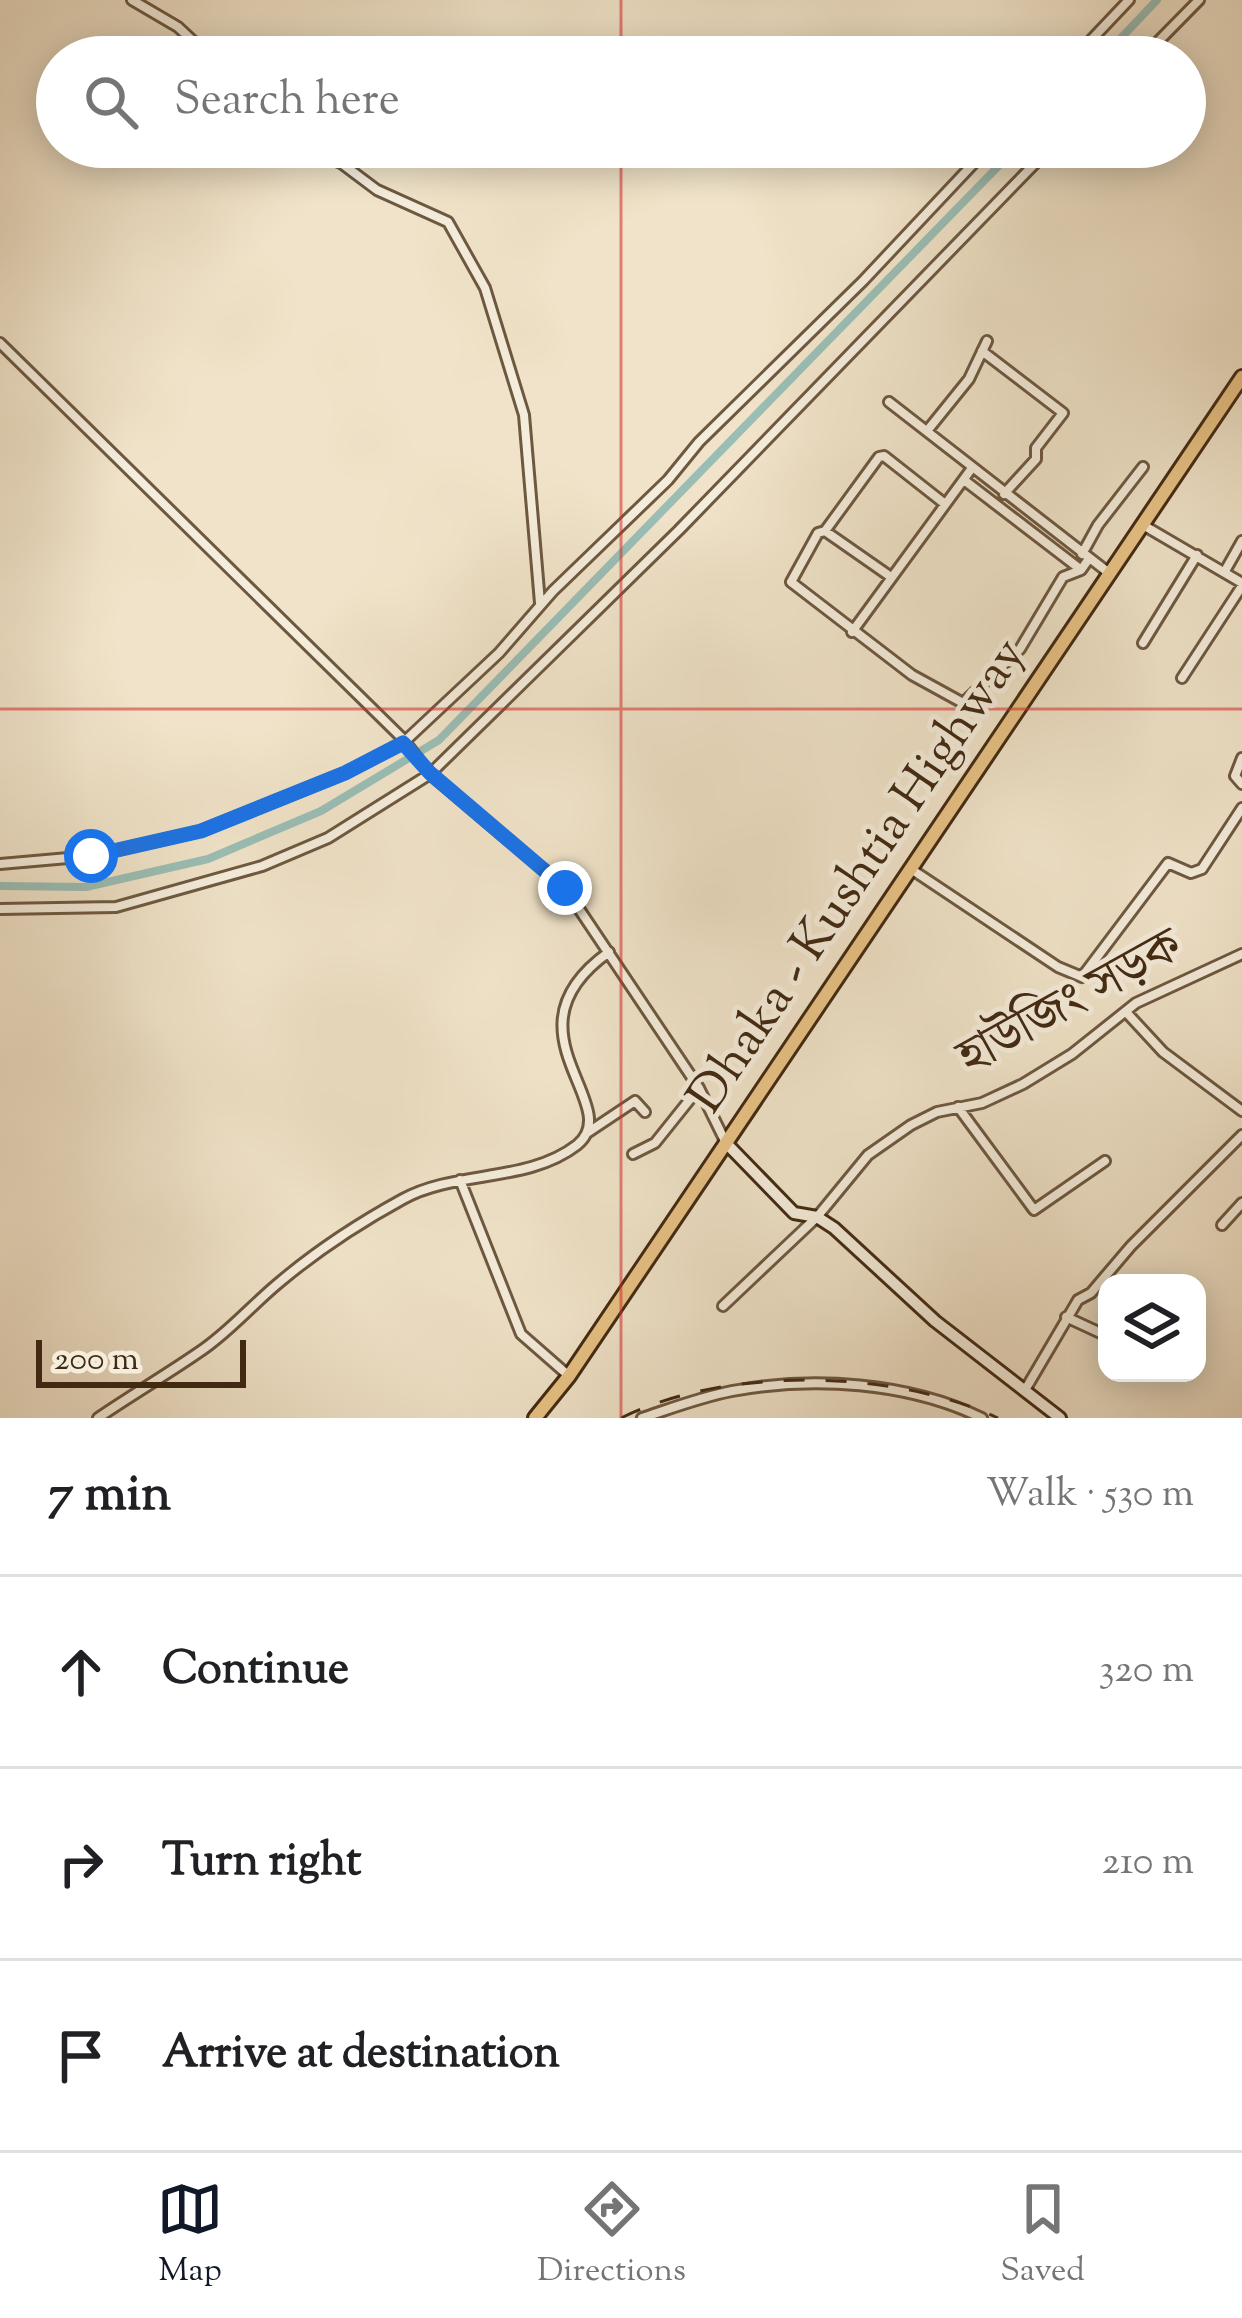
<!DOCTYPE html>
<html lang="en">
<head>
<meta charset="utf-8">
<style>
	body { margin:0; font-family:"Sorts Mill Goudy","Noto Serif Bengali",serif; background:#f2f2f2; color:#202124 }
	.controls { position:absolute; right:36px; bottom:36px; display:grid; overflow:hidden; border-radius:24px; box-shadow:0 6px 30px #0003 }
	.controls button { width:108px; height:108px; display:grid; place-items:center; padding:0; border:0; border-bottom:3px solid #e0e0e0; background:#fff; color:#202124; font:60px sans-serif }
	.scale { position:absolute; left:36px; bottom:30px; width:210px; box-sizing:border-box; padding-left:12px; border:6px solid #412912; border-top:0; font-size:33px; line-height:42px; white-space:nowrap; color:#412912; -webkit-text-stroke:9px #f5eddc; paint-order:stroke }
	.stop { position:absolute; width:36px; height:36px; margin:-27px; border:9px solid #1a73e8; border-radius:50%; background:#fff }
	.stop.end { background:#1a73e8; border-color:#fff; box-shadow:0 3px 12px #0008 }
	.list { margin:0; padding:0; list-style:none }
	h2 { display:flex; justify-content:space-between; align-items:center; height:156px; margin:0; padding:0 48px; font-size:51px }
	h2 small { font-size:39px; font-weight:400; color:#757577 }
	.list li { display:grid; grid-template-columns:78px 1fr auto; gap:36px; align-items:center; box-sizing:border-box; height:192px; padding:0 48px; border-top:3px solid #e0e0e0 }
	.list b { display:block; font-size:45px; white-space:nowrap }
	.list em { font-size:39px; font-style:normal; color:#757577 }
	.icon { flex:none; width:66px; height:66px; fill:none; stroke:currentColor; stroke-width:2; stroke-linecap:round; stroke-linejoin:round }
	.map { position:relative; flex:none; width:1242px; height:1418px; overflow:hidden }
	.search { position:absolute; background:#fff; box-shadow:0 6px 30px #0003; left:36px; right:36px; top:36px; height:132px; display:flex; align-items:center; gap:30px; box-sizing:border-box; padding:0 42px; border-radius:66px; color:#757577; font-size:45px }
	.sheet { height:732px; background:#fff }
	nav { display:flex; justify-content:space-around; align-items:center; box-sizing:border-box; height:168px; border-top:3px solid #e0e0e0; background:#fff; font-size:33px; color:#757577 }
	nav a { display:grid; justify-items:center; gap:6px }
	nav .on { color:#111827 }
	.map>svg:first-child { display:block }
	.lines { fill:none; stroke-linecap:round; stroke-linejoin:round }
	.canal { stroke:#9abeb5; stroke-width:8 }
	.street-casing { stroke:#6d5840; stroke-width:14 }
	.secondary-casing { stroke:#412912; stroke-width:16 }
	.primary-casing { stroke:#412912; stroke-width:18 }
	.street { stroke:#f5eddc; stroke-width:8 }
	.secondary { stroke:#f5eddc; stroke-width:10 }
	.primary { stroke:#e8c284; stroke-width:12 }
	.rail { stroke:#412912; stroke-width:3; stroke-dasharray:21 21; stroke-linecap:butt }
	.route { stroke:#1a73e8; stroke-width:15 }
	.grid { fill:none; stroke:#d62828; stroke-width:3; stroke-opacity:0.55 }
	.labels { text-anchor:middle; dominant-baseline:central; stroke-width:10; stroke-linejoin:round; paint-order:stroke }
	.street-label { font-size:51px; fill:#412912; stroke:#f5eddc }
</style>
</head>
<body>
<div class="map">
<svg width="1242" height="1418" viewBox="0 0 1242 1418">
	<rect width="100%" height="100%" fill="#f0e3c9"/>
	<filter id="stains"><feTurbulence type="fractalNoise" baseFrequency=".00167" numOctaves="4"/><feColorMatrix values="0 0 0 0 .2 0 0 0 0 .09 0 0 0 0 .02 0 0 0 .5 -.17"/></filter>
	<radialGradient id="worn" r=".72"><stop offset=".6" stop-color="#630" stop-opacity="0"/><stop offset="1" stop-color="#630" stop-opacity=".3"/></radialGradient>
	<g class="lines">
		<path class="canal" d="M1103,57L1157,0
			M0,886L86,887L208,859L321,811L439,740L1017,147"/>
		<defs>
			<path id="street" d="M132,0L178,27L210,57
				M1075,57L1129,0
				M1143,57L1199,0
				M302,147L341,163L377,190L448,222L485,288L524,415L540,603
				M0,343L402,738L430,774L565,888L699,1088L726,1143
				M982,351L1063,413L1036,448V459L1004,494
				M889,402L1109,573
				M927,431L969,379L987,341
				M964,480L1080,569
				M1143,525L1242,583
				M825,531L879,457L884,456L945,504
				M1082,554L1098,525L1143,467
				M1225,571L1242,541
				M891,577L825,531L818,533L791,582L912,675L963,703L1020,649L1063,577L1081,570L1088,560
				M852,632L972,468
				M1143,643L1197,555
				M1182,678L1242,586
				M1242,758L1235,776L1242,784
				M0,864L91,856L201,831L345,773L403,743L499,653L553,591L668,480L699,442L863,281L989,147
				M911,869L1058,967L1082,977L1168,863L1191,873L1202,869L1242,808
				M0,909L116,907L262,866L328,838L430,774L679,530L1051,147
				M1126,1012L1163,1052L1242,1111
				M958,1107L1034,1210L1105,1161
				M587,1133L635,1101L645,1112
				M633,1154L655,1143L699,1088
				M460,1180L521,1334L569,1376
				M1222,1225L1242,1203
				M723,1306L817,1217L868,1155L911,1125L937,1112L982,1103L1023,1084L1072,1054L1136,1003L1242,954
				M1066,1317L1107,1336
				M1025,1390L1078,1300L1091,1293L1131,1246L1242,1135
				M98,1418C133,1394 171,1372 205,1348C233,1328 255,1302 281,1281C318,1250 361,1222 403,1199C456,1170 528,1183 577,1145C627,1105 498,1031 609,952
				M642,1418C672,1408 701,1397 732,1391C813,1376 908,1382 982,1418"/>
			<path id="secondary" d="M726,1143L794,1213L817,1217L834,1228L935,1321L1060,1418"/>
			<path id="primary" d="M535,1418L569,1376L1242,377"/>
		</defs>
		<use href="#street" class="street-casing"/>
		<use href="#secondary" class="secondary-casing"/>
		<use href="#primary" class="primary-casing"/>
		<use href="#street" class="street"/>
		<use href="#secondary" class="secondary"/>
		<use href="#primary" class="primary"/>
		<path class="rail" d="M621,1418C726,1366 893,1369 998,1418"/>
	</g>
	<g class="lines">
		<path class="route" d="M91,856L201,831L345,773L403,743L430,773L565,888"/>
	</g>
	<path class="grid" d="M621,0V57M621,147V1418M0,709H1242"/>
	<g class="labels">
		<g class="street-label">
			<text transform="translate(859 877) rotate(-56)">Dhaka - Kushtia Highway</text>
			<text transform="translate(1071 1004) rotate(-29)">হাউজিং সড়ক</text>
		</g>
	</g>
	<rect width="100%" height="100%" filter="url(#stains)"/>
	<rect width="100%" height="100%" fill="url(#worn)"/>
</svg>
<div class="controls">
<button><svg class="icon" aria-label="layers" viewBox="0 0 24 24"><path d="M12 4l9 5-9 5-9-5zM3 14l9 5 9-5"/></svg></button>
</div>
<div class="scale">200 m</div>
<div class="stop" style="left:91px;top:856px"></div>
<div class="stop end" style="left:565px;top:888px"></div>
<div class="search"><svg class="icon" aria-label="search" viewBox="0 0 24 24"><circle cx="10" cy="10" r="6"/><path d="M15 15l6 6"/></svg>Search here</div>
</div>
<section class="sheet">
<h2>7 min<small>Walk · 530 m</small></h2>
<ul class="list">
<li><svg class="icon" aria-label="ahead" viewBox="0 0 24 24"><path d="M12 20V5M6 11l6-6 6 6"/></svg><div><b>Continue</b></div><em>320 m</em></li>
<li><svg class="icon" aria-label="right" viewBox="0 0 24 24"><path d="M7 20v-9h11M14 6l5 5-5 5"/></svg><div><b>Turn right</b></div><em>210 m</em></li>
<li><svg class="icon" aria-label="arrive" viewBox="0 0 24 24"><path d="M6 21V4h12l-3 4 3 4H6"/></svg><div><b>Arrive at destination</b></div></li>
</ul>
</section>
<nav>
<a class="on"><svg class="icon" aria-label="map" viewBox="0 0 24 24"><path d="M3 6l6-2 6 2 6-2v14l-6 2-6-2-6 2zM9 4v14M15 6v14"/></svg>Map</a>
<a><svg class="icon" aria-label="directions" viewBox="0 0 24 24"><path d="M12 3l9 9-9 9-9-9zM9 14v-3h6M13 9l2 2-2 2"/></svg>Directions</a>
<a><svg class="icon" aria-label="saved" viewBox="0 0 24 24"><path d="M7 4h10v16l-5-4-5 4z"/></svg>Saved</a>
</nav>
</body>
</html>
